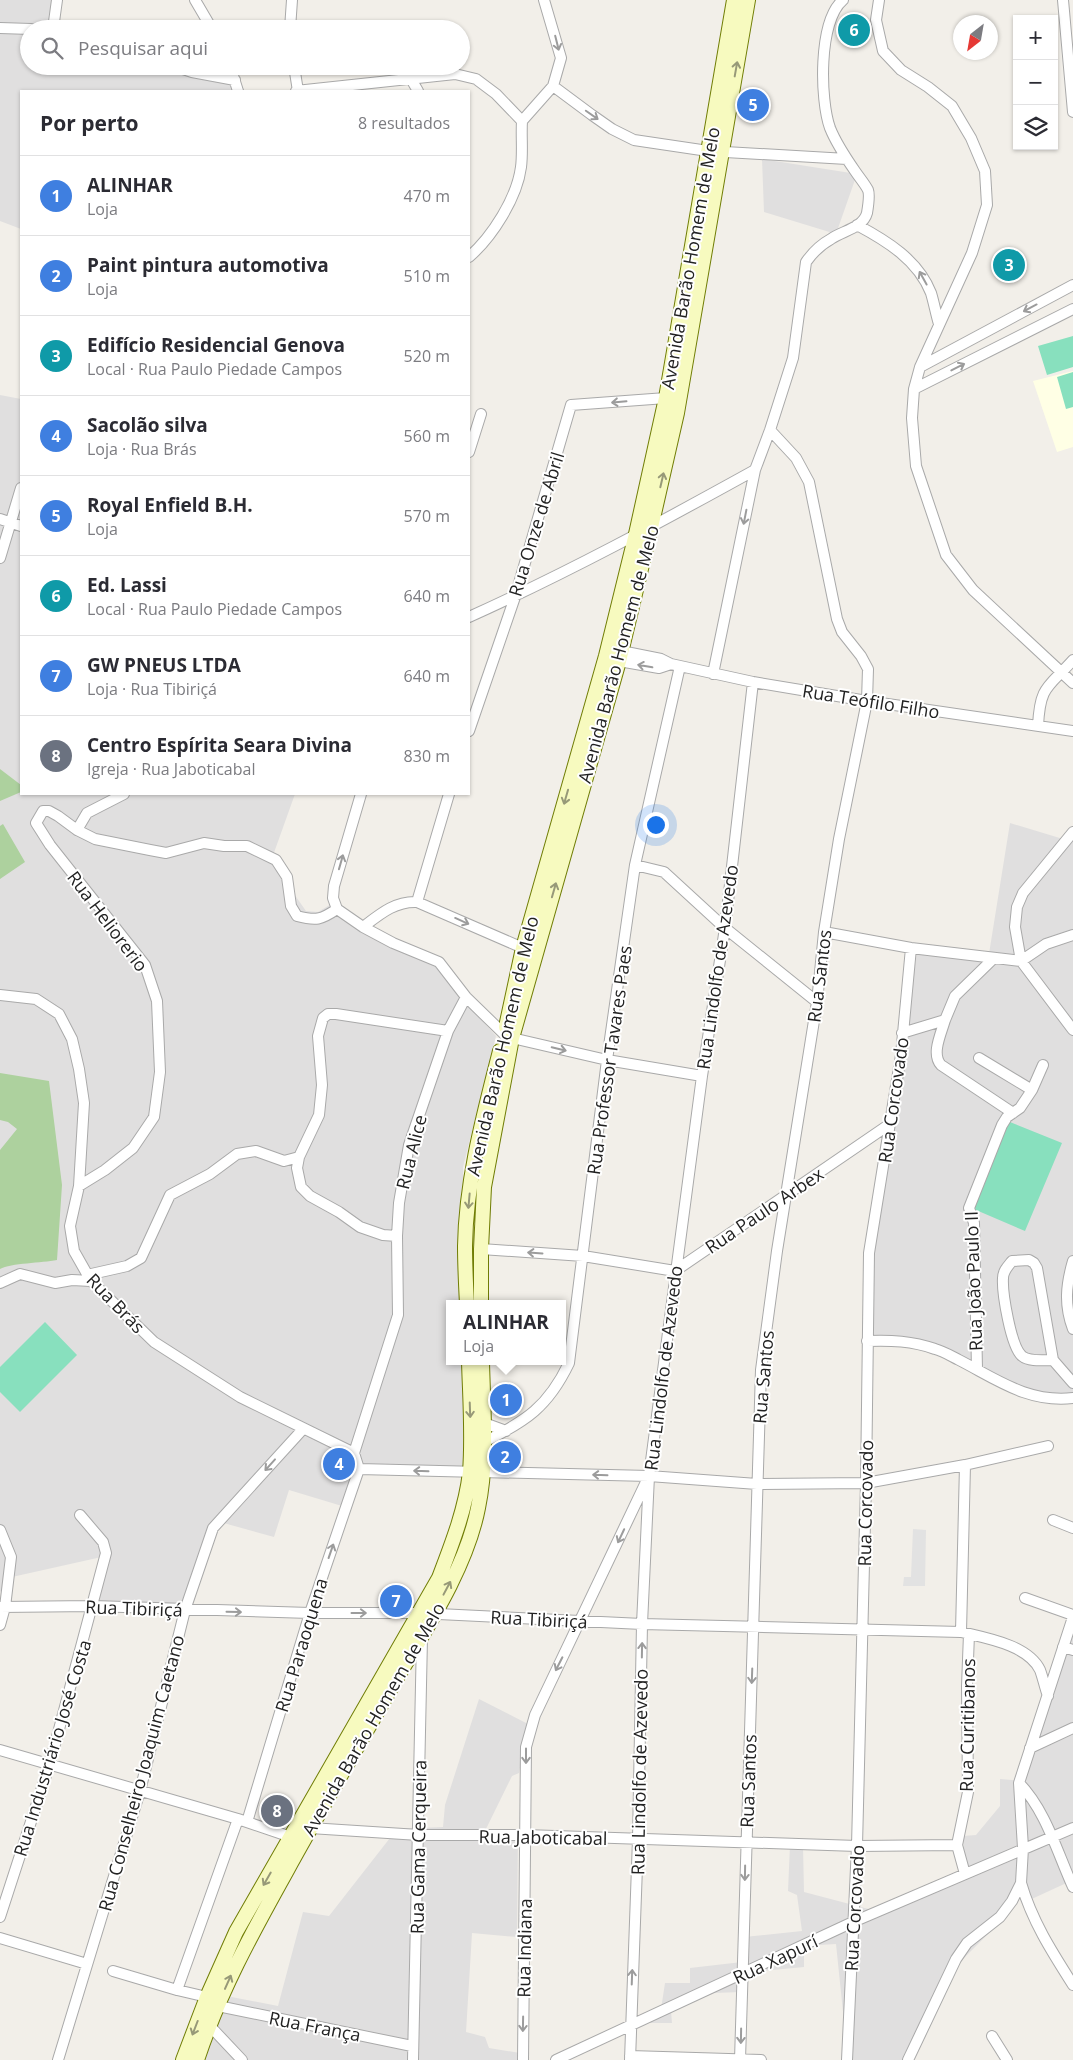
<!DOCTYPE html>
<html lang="pt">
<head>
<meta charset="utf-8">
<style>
	body { margin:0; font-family:"Open Sans",sans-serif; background:#f7f7f7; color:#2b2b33 }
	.controls { position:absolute; right:15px; top:15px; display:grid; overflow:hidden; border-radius:0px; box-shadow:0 1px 4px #0004 }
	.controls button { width:45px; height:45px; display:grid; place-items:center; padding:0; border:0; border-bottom:1px solid #e1e1e2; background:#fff; color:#2b2b33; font:25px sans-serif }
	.compass { position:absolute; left:953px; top:15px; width:45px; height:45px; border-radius:50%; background:#fff; box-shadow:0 1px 4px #0004; rotate:211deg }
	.you { position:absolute; left:655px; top:824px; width:18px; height:18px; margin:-12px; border:4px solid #fff; border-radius:50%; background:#1a73e8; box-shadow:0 0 0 8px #1a73e833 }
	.badge { display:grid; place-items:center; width:32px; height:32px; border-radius:50%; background:#d93025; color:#fff; font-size:16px; font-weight:700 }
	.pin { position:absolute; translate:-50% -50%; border:2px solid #fff; box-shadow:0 1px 5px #0006 }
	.popup { position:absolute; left:446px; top:1300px; width:120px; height:65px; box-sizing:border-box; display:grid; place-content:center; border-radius:0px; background:#fff; filter:drop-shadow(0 1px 4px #0005); font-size:16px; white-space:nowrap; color:#7c7c81 }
	.popup b { font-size:19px; color:#2b2b33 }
	.popup::after { content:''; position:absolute; left:50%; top:100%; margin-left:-10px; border:10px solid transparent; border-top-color:#fff }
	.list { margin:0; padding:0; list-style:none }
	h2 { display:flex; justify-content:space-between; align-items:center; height:65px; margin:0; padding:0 20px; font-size:21px }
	h2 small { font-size:16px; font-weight:400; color:#7c7c81 }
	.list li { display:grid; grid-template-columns:32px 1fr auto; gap:15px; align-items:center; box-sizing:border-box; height:80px; padding:0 20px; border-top:1px solid #e1e1e2 }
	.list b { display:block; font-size:19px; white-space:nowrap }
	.list p { margin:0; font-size:16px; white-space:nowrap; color:#7c7c81 }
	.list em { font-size:16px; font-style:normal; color:#7c7c81 }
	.icon { flex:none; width:28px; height:28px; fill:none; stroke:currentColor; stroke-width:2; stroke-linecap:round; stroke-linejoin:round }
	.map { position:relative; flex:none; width:1073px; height:2060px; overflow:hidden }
	.search { position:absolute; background:#fff; box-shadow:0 1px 4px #0004; left:20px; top:20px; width:450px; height:55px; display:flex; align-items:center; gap:12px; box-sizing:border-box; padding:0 18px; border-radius:28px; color:#7c7c81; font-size:19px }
	.panel { position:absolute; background:#fff; box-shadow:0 1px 4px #0004; left:20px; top:90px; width:450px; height:705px; border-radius:0px }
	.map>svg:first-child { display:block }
	.residential { fill:#e0dfdf }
	.education { fill:#ffffe5 }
	.forest { fill:#add19e }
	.pitch { fill:#88e0be }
	.parking { fill:#e2e2e2 }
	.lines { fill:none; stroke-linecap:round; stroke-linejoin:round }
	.minor-casing { stroke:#a9a9a9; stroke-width:12 }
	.secondary-casing { stroke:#707d05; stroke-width:16 }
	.minor { stroke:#fff; stroke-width:10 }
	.secondary { stroke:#f7fabf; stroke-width:14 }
	.oneway { stroke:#9c9c9c }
	.oneway2 { stroke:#979978 }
	.labels { text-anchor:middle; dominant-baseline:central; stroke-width:4; stroke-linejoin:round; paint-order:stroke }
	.street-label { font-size:18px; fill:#222; stroke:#fff }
</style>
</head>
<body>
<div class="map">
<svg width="1073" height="2060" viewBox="0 0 1073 2060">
	<rect width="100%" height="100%" fill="#f2efe9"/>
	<path class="residential" d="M0,0H59L56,23L77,29H29V66H184L238,83L242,91H21V229L0,221Z
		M762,159L857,174L836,234L764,212Z
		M0,395L21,399V794H295L271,861L306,911L318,912L333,903L390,944L436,960L477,1015L496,1036L463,1167L464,1304H450V1361H465L466,1467H354L342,1506L289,1490L274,1537L220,1522L182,1605H94L106,1556L12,1577L0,1592Z
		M1010,823L1073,842V1398L1046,1400L931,1346L870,1335L876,1227L917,952L988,960Z
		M1073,1623V1880L1023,1903L1018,1895L999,1923L946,1976L908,2060H848L836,1944L804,1946V1967L741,1973V1992L714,1993L671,2011L672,2023H634L661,2009L665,1983H690V1968L742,1962L744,1937L802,1931L797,1895L788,1891L790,1845L803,1846L804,1892L880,1912L965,1877L963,1836L976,1835L1000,1806V1779L1024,1781Z
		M479,1699L528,1724L519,1773L512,1776L485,1831L518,1832L517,1937L472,1933L466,2032L485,2037L489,2048L520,2053V2060H193L216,1994L278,2006L303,1912L329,1916L397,1829L443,1827L445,1805Z"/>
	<path class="education" d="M1073,371V447L1057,452L1033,381Z"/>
	<path class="forest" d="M0,769L21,785V792L0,801Z
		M3,824L25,862L0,879V826Z
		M0,1073L49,1081L62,1185L57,1260C42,1263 11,1263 0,1269V1150L17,1129L8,1122L0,1120Z"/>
	<path class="pitch" d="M1073,336V367L1047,375L1038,346Z
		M1073,372V407L1066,409L1057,377Z
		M1005,1120L1062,1143L1025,1231L969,1207Z
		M45,1322L77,1355L20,1412L0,1392V1367Z"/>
	<path class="parking" d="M913,1529L926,1530L925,1586H903L904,1577H911Z"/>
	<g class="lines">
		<defs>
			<path id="minor" d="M195,0L212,29
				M879,0L876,20L883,51L901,70L928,87L952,106L971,138L985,171L987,205L972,253L920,367L914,389L912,418L916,466L946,555L973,590L1073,683
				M1063,0L1073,112
				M0,28L31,29
				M53,29L57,0
				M290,29L292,0
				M174,66L192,72L235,80
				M230,66L238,91
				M294,66L298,91
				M411,79L418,91
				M553,86L592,115L612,129L634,140L708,151L847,159
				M296,91L455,74L476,79L496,94L522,121
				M857,225C887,241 918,260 931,293C934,303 936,314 939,324
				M469,257C492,237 517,198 521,167C523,152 521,136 522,121L553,86L561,58L544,0
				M920,367L1073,285
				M914,389L1073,309
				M469,452L481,414
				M0,519L21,526
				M0,558L21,488
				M469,617C567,573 661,522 755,470
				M621,651L661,659L671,664L753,682L867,701L1073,731
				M613,663L619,661L659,668L671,664
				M713,674L755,470L770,430L793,358L806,262C813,252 820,245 831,239C842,231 863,228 867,213C868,207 870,195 868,190C865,184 859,177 855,171C846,158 836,143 830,128C820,100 818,21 843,0
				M1038,726C1040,685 1048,688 1073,660
				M469,731L515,597L571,405L666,398
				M77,830L87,813L124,794
				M1073,832L1023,893L1017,907L1015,927L1021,961L1073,1030
				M635,865L664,872L725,928L817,1002
				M417,902L449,794
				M337,909L363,927L393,943L439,962L466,997L504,1034
				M337,909L333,898L334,886L361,794
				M363,927C380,914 395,901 417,902L523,948
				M824,932L911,948L1021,961L1046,944L1073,935
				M0,995L36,999L59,1014L72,1039L79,1069L84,1103L79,1186L70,1226L74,1251L91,1281L154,1342L240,1397L354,1453
				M945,1020C941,1034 931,1054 941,1065L1013,1113
				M902,1033L945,1020L955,996L994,958
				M512,1038L607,1060L702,1076
				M1032,1090L1043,1065
				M299,1157L297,1168L301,1187L310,1196L339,1212L360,1227L383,1235L397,1236
				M79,1186L105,1170L133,1148L154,1117L160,1072L157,1001L145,965L50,845L36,823L43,811H49L58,816L77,830L95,839L150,850L166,853L204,843L224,846H247L276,860L287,877L291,906L297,916C316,921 321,920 337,909
				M481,1249L583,1256L675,1271L890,1124
				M1029,1260L1034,1263L1037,1268L1053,1360C1044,1360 1029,1362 1022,1356C1011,1347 1002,1293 1003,1278C1003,1271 1008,1266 1012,1261Z
				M1073,1261C1066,1285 1064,1305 1073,1329
				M87,1275L127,1266L141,1258L170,1195L210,1174L237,1154L256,1151L284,1161L299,1157L319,1115L322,1085L318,1036L323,1018L328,1014H336L448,1031
				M0,1283L20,1274L55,1283L72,1280L91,1281
				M867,1341C891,1340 912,1341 935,1349C943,1351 951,1356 959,1360C998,1380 1028,1403 1073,1398
				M1053,1360L1073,1383
				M977,1369L974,1223L969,1208L1002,1125L1007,1117L1020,1108L1032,1090L979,1058
				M484,1423L506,1431
				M484,1442C526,1421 548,1407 569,1363L607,1060L635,865L680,666
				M359,1469L649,1476L757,1484L866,1483L965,1465L1048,1446
				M359,1469L354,1453L398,1315L397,1236L399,1203L409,1145L448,1031L466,997
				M1053,1520L1073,1528
				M0,1530L11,1557L5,1607L0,1625
				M1025,1598L1073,1615
				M0,1607L93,1606L310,1613H418L642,1624L961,1632C986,1638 1028,1645 1040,1670C1043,1678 1045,1688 1048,1696
				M961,1632L965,1465
				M1063,1647L1073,1650
				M1030,1748L1073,1728
				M0,1750L238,1819L291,1837
				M1019,1783C1046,1811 1057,1852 1073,1887
				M247,1822L310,1613L359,1469
				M310,1828L419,1835H525L857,1846L957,1845
				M965,1874L957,1845L968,1792L967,1686L969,1634
				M1021,1883C1032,1921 1052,1952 1073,1985
				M0,1917L50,1763L106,1553L103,1542L80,1515
				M0,1938L87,1964
				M113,1971L177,1990L207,1997
				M177,1990L238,1819
				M218,2006L412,2046
				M209,2025L242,2060
				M992,2036L1007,2060
				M630,2056L761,2060
				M58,2060L140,1791L185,1610L213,1528L303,1429
				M413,2060L422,1638
				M523,2060L526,1747L535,1715L646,1482
				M556,2060L853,1922L1073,1828
				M630,2060L638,1839L642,1624L649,1476L702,1076L725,928L753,682
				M740,2060L761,1370L777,1251L817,1002L824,932L839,839L867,701L868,669L861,656L842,632L837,619L809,482L796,458L770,430
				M847,2060L857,1846L866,1483L869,1253L901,1055L911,948
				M908,2060L956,1959L967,1943L1000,1917L1012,1901L1021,1883L1023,1848L1019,1783L1073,1617"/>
			<path id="secondary" d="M506,1027L523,948L606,656L636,534L666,398L734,0
				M467,1304C466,1285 465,1265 465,1246C466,1180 484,1114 500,1051
				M481,1304V1249L484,1187L512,1038L619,661L651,527L677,413L748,0
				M183,2060L207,1997L236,1932L439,1578C452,1544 466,1508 470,1472C473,1435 470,1398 469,1361
				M197,2060C219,1993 252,1933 286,1872C320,1810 356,1749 391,1688C423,1633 466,1570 478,1508C488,1460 483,1410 482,1361"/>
		</defs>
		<use href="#minor" class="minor-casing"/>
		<use href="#secondary" class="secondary-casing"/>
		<use href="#minor" class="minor"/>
		<use href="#secondary" class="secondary"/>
	</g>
	<defs><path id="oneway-shaft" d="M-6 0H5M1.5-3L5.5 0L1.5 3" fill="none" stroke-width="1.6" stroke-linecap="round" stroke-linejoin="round" transform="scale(1.25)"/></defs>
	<g class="oneway">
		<use href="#oneway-shaft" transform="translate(557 43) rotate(76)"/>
		<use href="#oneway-shaft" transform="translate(592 115) rotate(35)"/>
		<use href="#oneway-shaft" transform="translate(923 278) rotate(-119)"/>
		<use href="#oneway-shaft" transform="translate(1030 308) rotate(152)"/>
		<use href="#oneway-shaft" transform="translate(958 367) rotate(-27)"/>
		<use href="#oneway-shaft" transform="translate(619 402) rotate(175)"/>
		<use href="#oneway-shaft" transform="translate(745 517) rotate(101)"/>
		<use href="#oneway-shaft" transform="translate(645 666) rotate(-170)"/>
		<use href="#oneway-shaft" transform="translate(341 862) rotate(-74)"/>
		<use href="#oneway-shaft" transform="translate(462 921) rotate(24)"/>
		<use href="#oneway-shaft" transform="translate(559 1049) rotate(13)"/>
		<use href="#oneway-shaft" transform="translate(535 1253) rotate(-176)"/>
		<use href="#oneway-shaft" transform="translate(270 1465) rotate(132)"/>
		<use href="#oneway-shaft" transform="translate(421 1471) rotate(-178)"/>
		<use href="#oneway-shaft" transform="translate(600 1475) rotate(-178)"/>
		<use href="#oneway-shaft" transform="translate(621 1536) rotate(115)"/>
		<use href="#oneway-shaft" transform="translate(331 1551) rotate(-71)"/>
		<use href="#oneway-shaft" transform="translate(234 1612) rotate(1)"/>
		<use href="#oneway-shaft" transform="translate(359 1613)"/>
		<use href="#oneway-shaft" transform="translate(642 1650) rotate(-89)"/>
		<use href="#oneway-shaft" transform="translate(559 1664) rotate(117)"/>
		<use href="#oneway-shaft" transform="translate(752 1676) rotate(92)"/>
		<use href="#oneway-shaft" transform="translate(526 1756) rotate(90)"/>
		<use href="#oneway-shaft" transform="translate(745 1873) rotate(91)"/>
		<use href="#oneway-shaft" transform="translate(632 1977) rotate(-88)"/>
		<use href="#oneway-shaft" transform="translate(523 2024) rotate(91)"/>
		<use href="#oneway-shaft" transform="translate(741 2036) rotate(91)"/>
	</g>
	<g class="oneway2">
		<use href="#oneway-shaft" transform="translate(736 69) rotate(-80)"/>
		<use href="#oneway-shaft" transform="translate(662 480) rotate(-77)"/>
		<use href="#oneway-shaft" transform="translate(566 797) rotate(106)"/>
		<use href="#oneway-shaft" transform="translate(554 890) rotate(-74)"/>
		<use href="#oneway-shaft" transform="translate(469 1201) rotate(95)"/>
		<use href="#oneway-shaft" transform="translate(470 1410) rotate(88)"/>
		<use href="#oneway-shaft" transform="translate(447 1588) rotate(-62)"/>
		<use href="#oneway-shaft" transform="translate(267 1879) rotate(120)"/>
		<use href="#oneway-shaft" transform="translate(228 1982) rotate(-66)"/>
		<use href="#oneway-shaft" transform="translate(195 2028) rotate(111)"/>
	</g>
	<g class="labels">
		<g class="street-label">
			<text transform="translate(690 258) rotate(-80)">Avenida Barão Homem de Melo</text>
			<text transform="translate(536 524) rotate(-73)">Rua Onze de Abril</text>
			<text transform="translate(618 654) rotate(-75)">Avenida Barão Homem de Melo</text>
			<text transform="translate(871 701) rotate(9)">Rua Teófilo Filho</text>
			<text transform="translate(108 921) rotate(53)">Rua Heliorerio</text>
			<text transform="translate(717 967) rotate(-82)">Rua Lindolfo de Azevedo</text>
			<text transform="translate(819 976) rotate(-83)">Rua Santos</text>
			<text transform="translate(502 1046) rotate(-77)">Avenida Barão Homem de Melo</text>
			<text transform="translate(609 1060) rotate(-82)">Rua Professor Tavares Paes</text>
			<text transform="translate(893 1100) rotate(-82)">Rua Corcovado</text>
			<text transform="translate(411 1152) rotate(-76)">Rua Alice</text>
			<text transform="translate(764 1210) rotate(-34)">Rua Paulo Arbex</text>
			<text transform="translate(973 1281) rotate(-92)">Rua João Paulo II</text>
			<text transform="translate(116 1303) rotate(46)">Rua Brás</text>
			<text transform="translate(663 1368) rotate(-83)">Rua Lindolfo de Azevedo</text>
			<text transform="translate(763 1377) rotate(-85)">Rua Santos</text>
			<text transform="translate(865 1503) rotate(-89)">Rua Corcovado</text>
			<text transform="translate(134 1608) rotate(2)">Rua Tibiriçá</text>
			<text transform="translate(539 1619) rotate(3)">Rua Tibiriçá</text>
			<text transform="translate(301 1645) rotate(-73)">Rua Paraoquena</text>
			<text transform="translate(373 1719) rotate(-60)">Avenida Barão Homem de Melo</text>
			<text transform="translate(967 1725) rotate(-89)">Rua Curitibanos</text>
			<text transform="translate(52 1748) rotate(-73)">Rua Industriário José Costa</text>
			<text transform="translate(639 1772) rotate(-89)">Rua Lindolfo de Azevedo</text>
			<text transform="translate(141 1773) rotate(-75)">Rua Conselheiro Joaquim Caetano</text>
			<text transform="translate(748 1781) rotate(-88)">Rua Santos</text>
			<text transform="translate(543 1837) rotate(1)">Rua Jaboticabal</text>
			<text transform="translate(418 1847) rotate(-89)">Rua Gama Cerqueira</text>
			<text transform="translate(854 1908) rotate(-87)">Rua Corcovado</text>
			<text transform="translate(524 1948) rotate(-89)">Rua Indiana</text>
			<text transform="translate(775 1959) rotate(-25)">Rua Xapurí</text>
			<text transform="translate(315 2026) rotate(11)">Rua França</text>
		</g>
	</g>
</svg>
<div class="controls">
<button>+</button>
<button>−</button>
<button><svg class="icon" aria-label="layers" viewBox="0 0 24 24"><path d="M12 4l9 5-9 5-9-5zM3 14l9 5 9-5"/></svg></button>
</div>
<svg class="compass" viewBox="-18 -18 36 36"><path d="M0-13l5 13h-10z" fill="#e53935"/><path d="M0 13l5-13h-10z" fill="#7c7c81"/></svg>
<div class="you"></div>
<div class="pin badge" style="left:506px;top:1400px;background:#3f7fe0">1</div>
<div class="popup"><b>ALINHAR</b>Loja</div>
<div class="pin badge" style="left:505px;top:1457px;background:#3f7fe0">2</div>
<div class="pin badge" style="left:1009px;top:265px;background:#0f9aa8">3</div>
<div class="pin badge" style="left:339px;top:1464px;background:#3f7fe0">4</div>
<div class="pin badge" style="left:753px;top:105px;background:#3f7fe0">5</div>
<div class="pin badge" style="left:854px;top:30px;background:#0f9aa8">6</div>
<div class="pin badge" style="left:396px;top:1601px;background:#3f7fe0">7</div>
<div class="pin badge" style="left:277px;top:1811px;background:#6b7280">8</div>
<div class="search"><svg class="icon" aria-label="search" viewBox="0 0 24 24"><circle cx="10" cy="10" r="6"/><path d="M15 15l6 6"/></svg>Pesquisar aqui</div>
<section class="panel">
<h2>Por perto<small>8 resultados</small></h2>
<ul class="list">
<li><span class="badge" style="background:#3f7fe0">1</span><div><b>ALINHAR</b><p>Loja</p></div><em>470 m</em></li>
<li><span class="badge" style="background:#3f7fe0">2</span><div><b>Paint pintura automotiva</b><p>Loja</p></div><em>510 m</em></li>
<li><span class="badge" style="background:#0f9aa8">3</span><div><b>Edifício Residencial Genova</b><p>Local · Rua Paulo Piedade Campos</p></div><em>520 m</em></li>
<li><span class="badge" style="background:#3f7fe0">4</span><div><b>Sacolão silva</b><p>Loja · Rua Brás</p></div><em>560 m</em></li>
<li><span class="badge" style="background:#3f7fe0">5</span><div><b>Royal Enfield B.H.</b><p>Loja</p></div><em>570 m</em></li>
<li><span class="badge" style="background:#0f9aa8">6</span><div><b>Ed. Lassi</b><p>Local · Rua Paulo Piedade Campos</p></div><em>640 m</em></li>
<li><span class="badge" style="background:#3f7fe0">7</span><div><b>GW PNEUS LTDA</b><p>Loja · Rua Tibiriçá</p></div><em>640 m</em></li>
<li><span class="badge" style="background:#6b7280">8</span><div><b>Centro Espírita Seara Divina</b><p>Igreja · Rua Jaboticabal</p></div><em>830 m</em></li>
</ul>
</section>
</div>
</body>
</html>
